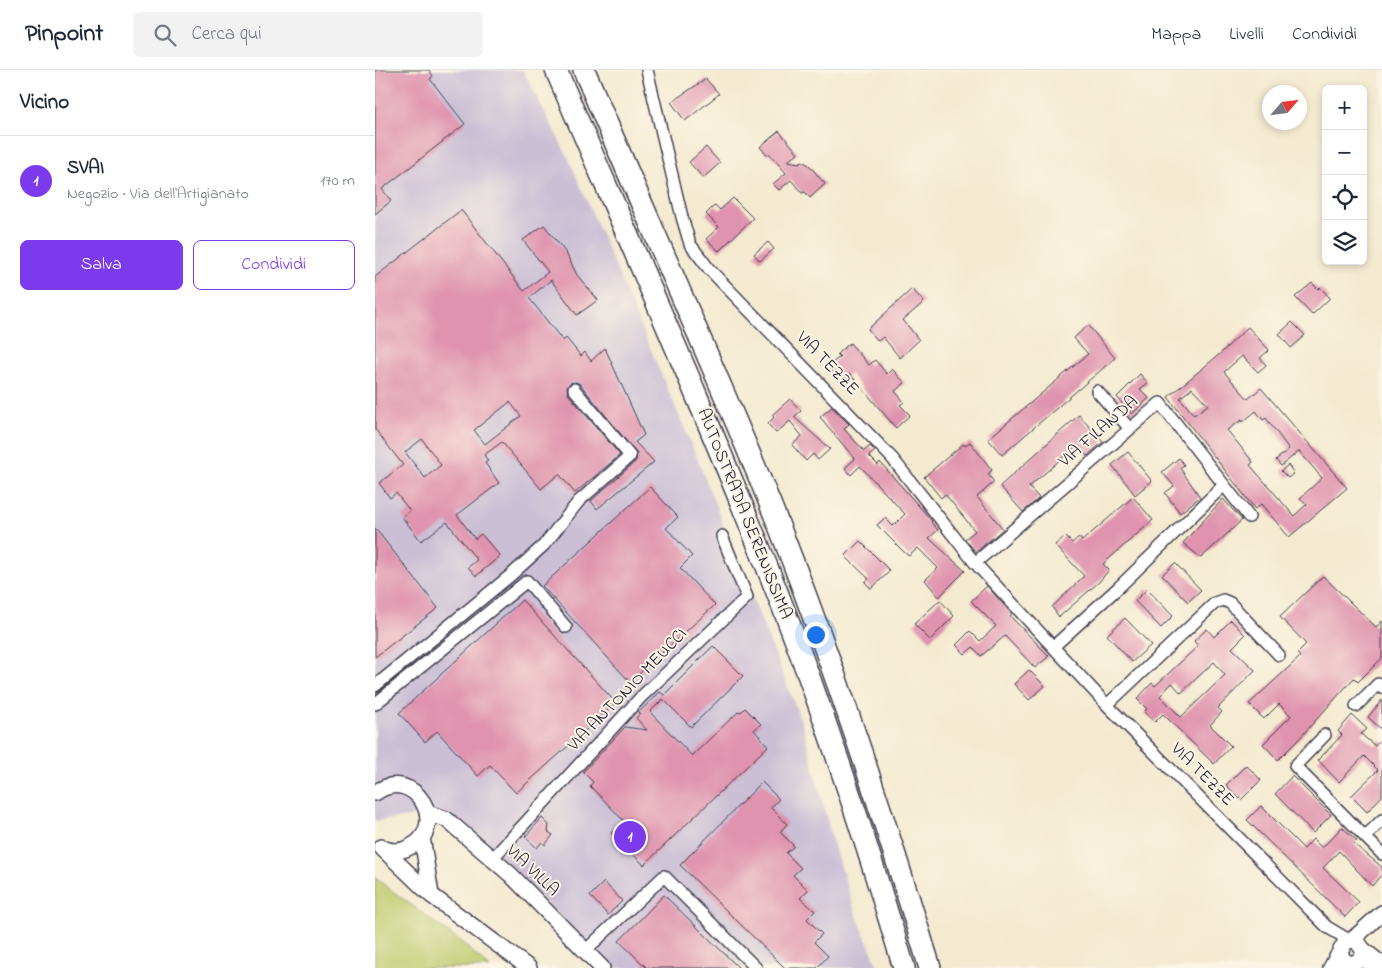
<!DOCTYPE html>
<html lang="it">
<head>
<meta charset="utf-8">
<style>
	body { margin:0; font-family:"Indie Flower",sans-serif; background:#f2f2f3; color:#1f2937 }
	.controls { position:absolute; right:15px; top:15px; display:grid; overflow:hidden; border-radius:8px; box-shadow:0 2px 8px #0003 }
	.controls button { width:45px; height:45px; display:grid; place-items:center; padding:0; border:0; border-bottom:1px solid #e0e1e3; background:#fff; color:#1f2937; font:25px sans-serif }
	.compass { position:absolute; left:887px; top:15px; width:45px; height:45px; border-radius:50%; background:#fff; box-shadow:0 2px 8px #0003; rotate:62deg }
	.you { position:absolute; left:440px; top:564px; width:18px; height:18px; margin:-12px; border:4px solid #fff; border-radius:50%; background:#1a73e8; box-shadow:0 0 0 8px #1a73e833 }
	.badge { display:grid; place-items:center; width:32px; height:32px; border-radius:50%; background:#7c3aed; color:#fff; font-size:16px; font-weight:700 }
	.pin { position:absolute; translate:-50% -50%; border:2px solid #fff; box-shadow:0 1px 5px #0006 }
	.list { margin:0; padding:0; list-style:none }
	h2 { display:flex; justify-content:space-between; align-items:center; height:65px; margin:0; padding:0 20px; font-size:21px }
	h2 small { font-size:16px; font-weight:400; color:#747a83 }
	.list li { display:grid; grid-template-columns:32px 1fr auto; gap:15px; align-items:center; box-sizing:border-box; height:90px; padding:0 20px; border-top:1px solid #e0e1e3 }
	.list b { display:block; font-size:19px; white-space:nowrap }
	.list p { margin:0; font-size:16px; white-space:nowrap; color:#747a83 }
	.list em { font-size:16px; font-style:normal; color:#747a83 }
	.actions { display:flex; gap:10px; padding:15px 20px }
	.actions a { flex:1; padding:11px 0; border:1px solid #7c3aed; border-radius:8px; text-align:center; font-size:18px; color:#7c3aed }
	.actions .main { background:#7c3aed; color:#fff }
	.icon { flex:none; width:28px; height:28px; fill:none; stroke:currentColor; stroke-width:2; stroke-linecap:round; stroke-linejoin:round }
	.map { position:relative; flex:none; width:1007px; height:898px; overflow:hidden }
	header { display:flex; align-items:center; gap:30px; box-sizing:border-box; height:70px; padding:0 25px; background:#fff; border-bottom:1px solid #e0e1e3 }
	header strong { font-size:24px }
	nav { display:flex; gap:28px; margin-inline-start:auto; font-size:18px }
	.search { width:350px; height:45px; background:#f2f2f3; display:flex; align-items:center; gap:12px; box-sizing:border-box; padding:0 18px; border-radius:8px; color:#747a83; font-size:19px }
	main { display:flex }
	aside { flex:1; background:#fff }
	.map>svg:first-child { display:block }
	.industrial { fill:#cbbfd5 }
	.green { fill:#bdcb6d; stroke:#707654 }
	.building { fill:#df93ae; fill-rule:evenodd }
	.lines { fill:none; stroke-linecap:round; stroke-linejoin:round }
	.minor-casing { stroke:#424051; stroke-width:14 }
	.tertiary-casing { stroke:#424051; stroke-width:18 }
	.motorway-casing { stroke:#424051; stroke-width:24 }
	.minor { stroke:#fff; stroke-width:11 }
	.tertiary { stroke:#fff; stroke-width:15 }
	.motorway { stroke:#fff; stroke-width:21 }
	.labels { text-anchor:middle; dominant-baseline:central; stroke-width:4; stroke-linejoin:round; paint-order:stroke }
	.street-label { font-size:18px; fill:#22223b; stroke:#fcf5e5 }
</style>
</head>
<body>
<header>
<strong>Pinpoint</strong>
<div class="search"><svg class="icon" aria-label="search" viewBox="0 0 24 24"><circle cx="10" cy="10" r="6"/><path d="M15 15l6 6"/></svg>Cerca qui</div>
<nav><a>Mappa</a><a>Livelli</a><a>Condividi</a></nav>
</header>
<main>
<aside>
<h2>Vicino<small></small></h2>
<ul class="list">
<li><span class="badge">1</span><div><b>SVAI</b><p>Negozio · Via dell'Artigianato</p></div><em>170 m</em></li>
</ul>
<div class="actions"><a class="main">Salva</a><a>Condividi</a></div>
</aside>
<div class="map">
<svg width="1007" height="898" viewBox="0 0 1007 898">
	<rect width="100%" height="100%" fill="#fcf5e5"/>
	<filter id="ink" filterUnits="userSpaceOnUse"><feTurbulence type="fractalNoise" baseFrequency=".02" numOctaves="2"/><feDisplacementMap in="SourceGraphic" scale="10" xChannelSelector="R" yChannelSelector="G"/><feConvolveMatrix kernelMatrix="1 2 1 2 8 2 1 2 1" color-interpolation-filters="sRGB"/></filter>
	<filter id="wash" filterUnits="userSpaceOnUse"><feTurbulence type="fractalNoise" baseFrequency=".0096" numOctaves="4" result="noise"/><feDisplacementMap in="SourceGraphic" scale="20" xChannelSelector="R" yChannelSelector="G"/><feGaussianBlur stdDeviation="1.12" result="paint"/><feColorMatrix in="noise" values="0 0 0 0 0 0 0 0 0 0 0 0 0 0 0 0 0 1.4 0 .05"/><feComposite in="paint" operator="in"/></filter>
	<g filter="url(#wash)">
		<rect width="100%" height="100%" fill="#f4ead0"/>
		<path class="industrial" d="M0,0H148L194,89L320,383L427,653L457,769L481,844L504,898H235L139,799L52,745L0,751Z"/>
		<path class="green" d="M0,808L86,872L115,898H0Z"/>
		<g id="blocks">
			<path class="building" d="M0,0H54L58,6L55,9L90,54L7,119L16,131L0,144Z
				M331,9L344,24L310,51L296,32Z
				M404,61L423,83L413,91L424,93L427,91L434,95L450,114L435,128L430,122L427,123L416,110L404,120L398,114L411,103L394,83L392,85L385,77Z
				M331,77L345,93L328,108L314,92Z
				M358,128L378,148L344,181L331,169L344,157L331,144L340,135L345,140Z
				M86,140L149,221L173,202L148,170L169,155L191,183L202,205L223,230L202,245L176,210L154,228L188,271L191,268L206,286L210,282L216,291L230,278L269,365L260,372L279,392L222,439L216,431L261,391L262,384L205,314L201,312L195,313L192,317L193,324L245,385L200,423L184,404L166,419L127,372L109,385L113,391L110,393L124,413L82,445L100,469L106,464L125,486L101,506L93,497L102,490L72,452L46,471L27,447L35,441L21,423L15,428L4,413L28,395L0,359V207ZM135,332L146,346L110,374L99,360ZM47,369L66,395L50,408L30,382Z
				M393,172L399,179L385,191L379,184Z
				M937,213L943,219L945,217L955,228L937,245L920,227Z
				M537,219L549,232L528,250L544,270L525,288L508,267L503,271L493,259Z
				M917,252L930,265L916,278L904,264Z
				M713,255L740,288L627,385L613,369L713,284L699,268Z
				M873,257L894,280L885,288L891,295L883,302L867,286L849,302L873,329L886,318L972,418L914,467L886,434L880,439L793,327L846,283ZM817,318L833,335L819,345L805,328ZM881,341L888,350L891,348L914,379L901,390L906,396L924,381L947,408L925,428L932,434L919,446L875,395L878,392L852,360L867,350L868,352Z
				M475,273L494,295L500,290L512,304L517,299L530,313L520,321L529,332L525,335L535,345L521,358L475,304L466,312L453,296L465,287L462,284Z
				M765,304L773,313L765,319L774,328L757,344L742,327Z
				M415,329L426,341L419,347L455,379L443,390L438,384L431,391L417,375L427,366L415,351L401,363L393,354L399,347L397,345Z
				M457,337L474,354L469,359L489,381L495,376L500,381L494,386L503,395L505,392L557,451L556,452L563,460L554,468L590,501L564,527L550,510L563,498L543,478L534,486L530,483L502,455L510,448L518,456L530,444L485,396L476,405L470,398L480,389L445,347Z
				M704,345L728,372L712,386L702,375L654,417L664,428L648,442L625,416Z
				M595,372L617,400L613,404L619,412L602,427L628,459L601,482L590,469L600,461L570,424L566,428L549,407L588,374L590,376Z
				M753,382L777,411L760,425L737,395Z
				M804,388L809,395L805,398L825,427L805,443L790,423L799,416L787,402Z
				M913,395L919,403L913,408L906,401Z
				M275,417L303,447L291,458L317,486L305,498L340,535L255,612L167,516Z
				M758,427L778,450L728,494L734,500L724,512L684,547L677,537L709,506L680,475L690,466L697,473L704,467L707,471Z
				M848,429L867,450L826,488L808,473Z
				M0,458L63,538L0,587Z
				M485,471L515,501L496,519L490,512L494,509L470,486Z
				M800,493L826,520L813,532L787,505Z
				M948,506L1001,557L1007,551V588L983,612L979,608L922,671L903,690L888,674L916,646L904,634L889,649L874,634L925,587L922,583L931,574L905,547Z
				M612,516L637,544L635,546L674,586L660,598L630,566L606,586L598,577L590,584L581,575L595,561L605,571L621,556L596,531Z
				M772,519L798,546L786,558L760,531Z
				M147,530L241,633L141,723L115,695L103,706L62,661L50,672L24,643Z
				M565,530L579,546L555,570L539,554Z
				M750,548L776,575L757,592L732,565Z
				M856,550L870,565L857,578L880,600L843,638L847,642L835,655L856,676L839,694L788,644L780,652L769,642L772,639L762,629L777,613L780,616L823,576L819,571L832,559L839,567ZM839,592L850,605L806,647L785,626L797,613L806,623Z
				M338,576L368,606L316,657L288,629L275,642L317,686L364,641L366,642L370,638L386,654L379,660L393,676L269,795L236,763L249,751L215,716L218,712L208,702L250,657L272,660L261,648L265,644L263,643L285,622L289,625Z
				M654,600L670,616L654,630L639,614Z
				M1007,630V660L993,647Z
				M977,645L992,659L986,664L1000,676L1007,668V726L992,742L976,726L1003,700L989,686L964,712L943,690L967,665L963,661Z
				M871,695L886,710L866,730L851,715Z
				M917,706L956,745L938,763L900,724Z
				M387,712L404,729L396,738L412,754L405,762L419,776L411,783L426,798L418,805L433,820L425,828L440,841L432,849L447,864L439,872L453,886L442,898H410L305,795Z
				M886,736L929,779L938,769L947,778L967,757L982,771L979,774L1007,797V804L997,816L964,781L948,798L984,832L970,847L872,750Z
				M167,748L174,755L173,762L178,765L170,775L167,772L162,778L150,767Z
				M229,812L247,831L233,845L215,826Z
				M289,825L364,898H272L244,871Z"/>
		</g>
	</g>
	<g filter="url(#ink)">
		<use href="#blocks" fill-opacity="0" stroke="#424051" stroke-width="1"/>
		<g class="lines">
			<defs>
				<path id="minor" d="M272,0L307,147L315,174L334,199L517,388L600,493L732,635L952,857L974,870
					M722,321L755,359
					M600,493L785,333L874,447
					M678,577L744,517L849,415
					M0,616L136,505L169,475L204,431L255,386L199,319
					M0,634L152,511L191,557
					M732,635L840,533L848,530L855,533L904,585
					M981,636L1003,614L1007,618
					M950,665L920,696L1007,784
					M990,767L1007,750
					M117,789L266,627L372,527L347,466
					M988,877L1007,892
					M210,881L289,806L381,898
					M984,891L1004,898"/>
				<path id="tertiary" d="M0,723C39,694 76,757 35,777C26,782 15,782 6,777
					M52,743L71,749L136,805L227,898
					M47,767L56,825
					M8,779L56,825L154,898
					M977,870L1007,843
					M956,898L971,871L981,870L989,881L987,888L978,894L969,891L965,883"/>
				<path id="motorway" d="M181,0C258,179 338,358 409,540C454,657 493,777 529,898
					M209,0C267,136 328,272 385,409C451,569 505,733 555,898"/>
			</defs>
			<use href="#minor" class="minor-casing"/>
			<use href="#tertiary" class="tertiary-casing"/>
			<use href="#motorway" class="motorway-casing"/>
			<use href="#minor" class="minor"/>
			<use href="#tertiary" class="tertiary"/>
			<use href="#motorway" class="motorway"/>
		</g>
	</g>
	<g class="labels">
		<g class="street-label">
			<text transform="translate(452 294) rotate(46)">VIA TEZZE</text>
			<text transform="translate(724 362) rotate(-41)">VIA FILANDA</text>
			<text transform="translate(369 444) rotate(68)">AUTOSTRADA SERENISSIMA</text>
			<text transform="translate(253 620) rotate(-46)">VIA ANTONIO MEUCCI</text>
			<text transform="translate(827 705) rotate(45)">VIA TEZZE</text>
			<text transform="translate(157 801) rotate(44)">VIA VILLA</text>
		</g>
	</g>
</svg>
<div class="controls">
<button>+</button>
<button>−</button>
<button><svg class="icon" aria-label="locate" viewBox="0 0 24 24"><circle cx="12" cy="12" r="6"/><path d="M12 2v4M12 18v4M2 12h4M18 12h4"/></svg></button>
<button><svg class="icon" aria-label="layers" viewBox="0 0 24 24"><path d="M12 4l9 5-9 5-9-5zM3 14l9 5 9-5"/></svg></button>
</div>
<svg class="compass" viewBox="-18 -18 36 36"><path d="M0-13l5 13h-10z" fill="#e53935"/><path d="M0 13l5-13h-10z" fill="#747a83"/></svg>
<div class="you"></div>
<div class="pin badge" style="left:255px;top:767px">1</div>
</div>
</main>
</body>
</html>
